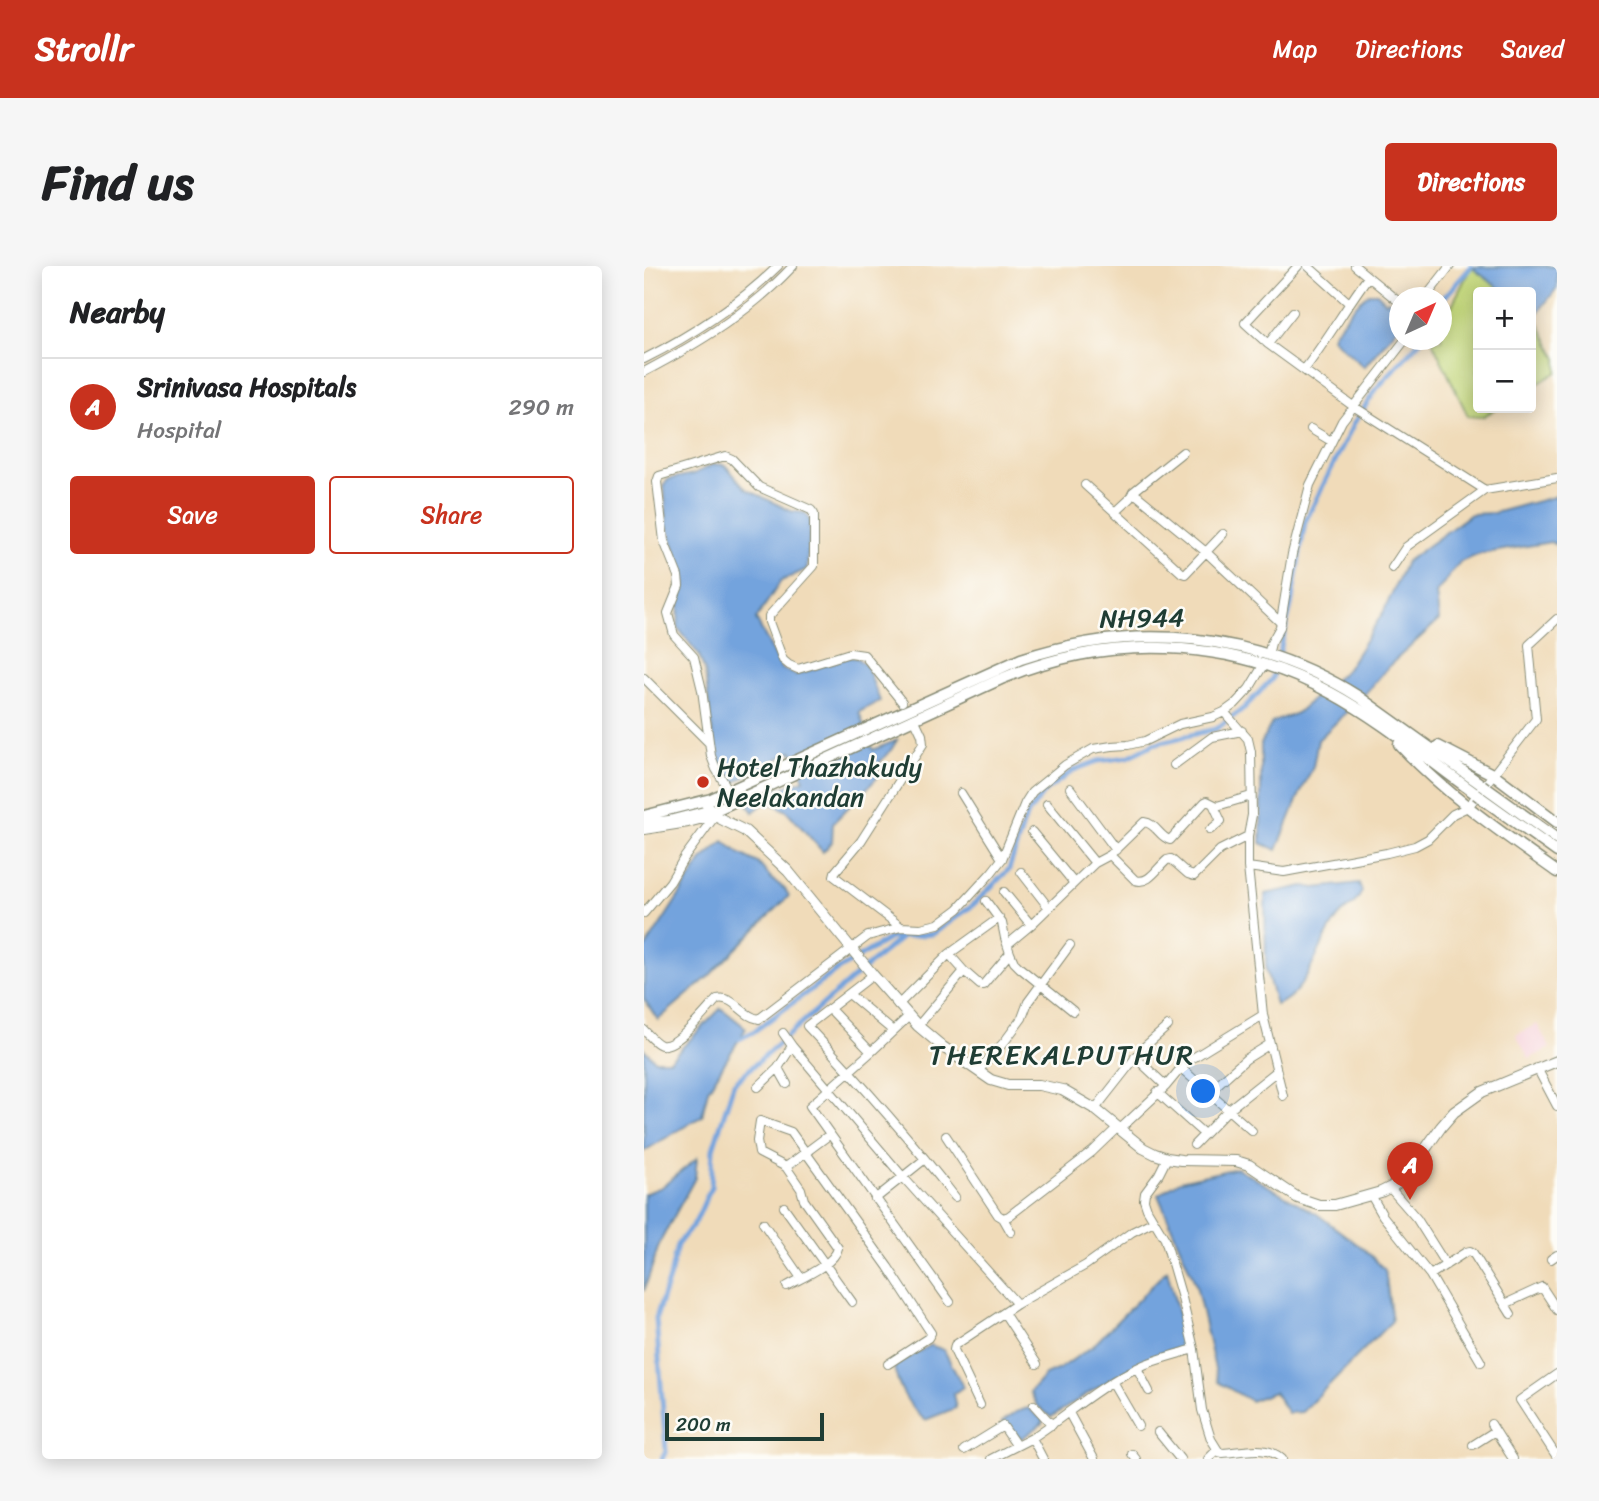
<!DOCTYPE html>
<html lang="en">
<head>
<meta charset="utf-8">
<style>
	body { margin:0; font-family:Sriracha,sans-serif; background:#f6f6f6; color:#202124 }
	.controls { position:absolute; right:21px; top:21px; display:grid; overflow:hidden; border-radius:7px; box-shadow:0 4px 18px #0003 }
	.controls button { width:63px; height:63px; display:grid; place-items:center; padding:0; border:0; border-bottom:2px solid #e0e0e0; background:#fff; color:#202124; font:35px sans-serif }
	.compass { position:absolute; left:745px; top:21px; width:63px; height:63px; border-radius:50%; background:#fff; box-shadow:0 4px 18px #0003; rotate:44deg }
	.scale { position:absolute; left:21px; bottom:18px; width:159px; box-sizing:border-box; padding-left:7px; border:4px solid #1f3d34; border-top:0; font-size:19px; line-height:24px; white-space:nowrap; color:#1f3d34; -webkit-text-stroke:5px #fdfcf7; paint-order:stroke }
	.you { position:absolute; left:560px; top:826px; width:24px; height:24px; margin:-18px; border:5px solid #fff; border-radius:50%; background:#1a73e8; box-shadow:0 0 0 10px #1a73e833 }
	.badge { display:grid; place-items:center; width:46px; height:46px; border-radius:50%; background:#c8321e; color:#fff; font-size:23px; font-weight:700 }
	.pin { position:absolute; translate:-50% -58px; filter:drop-shadow(0 2px 4px #0008) }
	.pin::after { content:''; position:absolute; top:37px; width:24px; height:21px; background:inherit; clip-path:polygon(0 0,100% 0,50% 100%) }
	.list { margin:0; padding:0; list-style:none }
	h2 { display:flex; justify-content:space-between; align-items:center; height:91px; margin:0; padding:0 28px; font-size:30px }
	h2 small { font-size:23px; font-weight:400; color:#757577 }
	.list li { display:grid; grid-template-columns:46px 1fr auto; gap:21px; align-items:center; box-sizing:border-box; height:98px; padding:0 28px; border-top:2px solid #e0e0e0 }
	.list b { display:block; font-size:26px; white-space:nowrap }
	.list p { margin:0; font-size:23px; white-space:nowrap; color:#757577 }
	.list em { font-size:23px; font-style:normal; color:#757577 }
	.actions { display:flex; gap:14px; padding:21px 28px }
	.actions a { flex:1; padding:16px 0; border:2px solid #c8321e; border-radius:7px; text-align:center; font-size:24px; color:#c8321e }
	.actions .main { background:#c8321e; color:#fff }
	.map { position:relative; flex:none; width:913px; height:1193px; overflow:hidden; border-radius:7px }
	header { display:flex; align-items:center; gap:42px; box-sizing:border-box; height:98px; padding:0 35px; background:#c8321e; color:#fff }
	header strong { font-size:33px }
	nav { display:flex; gap:38px; margin-inline-start:auto; font-size:24px }
	.intro { display:flex; align-items:center; justify-content:space-between; box-sizing:border-box; height:168px; padding:0 42px }
	h1 { margin:0; font-size:49px }
	.button { padding:18px 32px; border-radius:7px; background:#c8321e; color:#fff; font-size:24px; font-weight:700 }
	main { display:flex; gap:42px; padding:0 42px }
	aside { flex:1; background:#fff; border-radius:7px; box-shadow:0 4px 18px #0003 }
	.map>svg:first-child { display:block }
	.built { fill:#f6cfd9 }
	.green { fill:#c1d579; stroke:#708956; stroke-width:2 }
	.water { fill:#73a3dd; stroke:#497088; stroke-width:2 }
	.lines { fill:none; stroke-linecap:round; stroke-linejoin:round }
	.canal { stroke:#73a3dd; stroke-width:5 }
	.minor-casing { stroke:#888c76; stroke-width:10 }
	.major-casing { stroke:#888c76; stroke-width:12 }
	.highway-casing { stroke:#888c76; stroke-width:13 }
	.minor { stroke:#fff; stroke-width:8 }
	.major { stroke:#fff; stroke-width:10 }
	.highway { stroke:#fff; stroke-width:10 }
	.highway-bridge-casing { stroke:#888c76; stroke-width:13; stroke-linecap:butt }
	.highway-bridge { stroke:#fff; stroke-width:10 }
	.poi-dot { fill:#c8321e; stroke:#fdfcf7; stroke-width:2.5 }
	.labels { text-anchor:middle; dominant-baseline:central; stroke-width:5; stroke-linejoin:round; paint-order:stroke }
	.street-label { font-size:26px; fill:#1f3d34; stroke:#fdfcf7 }
	.poi-label { font-size:26px; fill:#1f3d34; stroke:#fdfcf7; text-anchor:start }
	.neighbourhood-label { font-size:28px; letter-spacing:2px; fill:#1f3d34; stroke:#fdfcf7 }
</style>
</head>
<body>
<header>
<strong>Strollr</strong>
<nav><a>Map</a><a>Directions</a><a>Saved</a></nav>
</header>
<div class="intro"><h1>Find us</h1><a class="button">Directions</a></div>
<main>
<aside>
<h2>Nearby<small></small></h2>
<ul class="list">
<li><span class="badge">A</span><div><b>Srinivasa Hospitals</b><p>Hospital</p></div><em>290 m</em></li>
</ul>
<div class="actions"><a class="main">Save</a><a>Share</a></div>
</aside>
<div class="map">
<svg width="913" height="1193" viewBox="0 0 913 1193">
	<rect width="100%" height="100%" fill="#fdfcf7"/>
	<filter id="ink" filterUnits="userSpaceOnUse"><feTurbulence type="fractalNoise" baseFrequency=".0143" numOctaves="2"/><feDisplacementMap in="SourceGraphic" scale="14" xChannelSelector="R" yChannelSelector="G"/><feConvolveMatrix kernelMatrix="1 2 1 2 8 2 1 2 1" color-interpolation-filters="sRGB"/></filter>
	<filter id="wash" filterUnits="userSpaceOnUse"><feTurbulence type="fractalNoise" baseFrequency=".00686" numOctaves="4" result="noise"/><feDisplacementMap in="SourceGraphic" scale="28" xChannelSelector="R" yChannelSelector="G"/><feGaussianBlur stdDeviation="1.57" result="paint"/><feColorMatrix in="noise" values="0 0 0 0 0 0 0 0 0 0 0 0 0 0 0 0 0 1.4 0 .05"/><feComposite in="paint" operator="in"/></filter>
	<g filter="url(#wash)">
		<rect width="100%" height="100%" fill="#f0dbb9"/>
		<path class="built" d="M893,758L906,782L885,793L872,769Z"/>
		<path class="green" d="M827,1L860,26H834V142H854L838,151L824,150L789,77L790,74H797L798,59Z
			M887,47L891,50L913,93V106L887,122Z"/>
		<path class="water" d="M913,0V22L891,50L887,47V26H860L827,1Z
			M725,27H733L742,36L744,34L753,42L749,49L755,54V60L720,101L688,72L689,68L710,41Z
			M70,198L81,199L102,223L147,245L161,247L166,255L163,303L137,315L112,353L138,403L152,409L204,391L213,392L223,401L236,435L215,446L229,484L253,474L247,484L235,497L233,512L189,557L188,576L179,586L143,545L123,535L109,546L104,539L131,524L160,514L148,485L90,517L72,496L61,406L55,389L34,362L35,336L42,317L23,259L20,218L25,213L50,208Z
			M913,230V279L907,276L836,288L816,296L792,327L795,354L746,399L718,431L674,474L669,501L654,532L633,584L617,577V478L628,456L653,447L703,403L740,345L762,296L827,248L850,247Z
			M80,575L96,588L114,597L128,613L141,623L145,630L64,711L14,754L0,733V684L59,593Z
			M715,617L718,626C715,630 712,636 708,639C704,643 698,645 695,650C673,676 666,727 632,739L622,704L621,628L660,620L671,622Z
			M77,742L102,762L64,824L58,850L0,885V783L11,794H26Z
			M53,892L51,912L16,976L0,1025V928L18,921Z
			M593,902L673,948L721,984L741,1004L748,1055L658,1146L644,1147L630,1126L607,1135L574,1116L552,1019L514,929L536,915Z
			M523,1004L543,1081L517,1087L467,1113L407,1151L393,1139L386,1126L401,1109L415,1103L449,1080Z
			M286,1079L300,1084L319,1121L309,1128L312,1142L281,1154C265,1141 254,1121 250,1101Z
			M384,1142L399,1154L398,1158L377,1173L358,1156L372,1146Z"/>
		<g class="lines">
			<path class="canal" d="M797,35L827,1
				M634,393L647,339L661,256L710,157L733,122L777,74
				M95,773L109,766L192,705L246,672L289,668L328,640L365,603L382,550L401,525L430,504L454,495L484,491L509,478L572,463L600,442L628,413L631,403
				M18,1193L22,1185L12,1052L27,1006L33,979L52,955L67,921L69,883L90,817L211,710L258,671"/>
		</g>
	</g>
	<g filter="url(#ink)">
		<g class="lines">
			<defs>
				<path id="minor" d="M654,0L601,57L624,78L709,140L841,224L913,212
					M664,0L705,37
					M711,0L755,36
					M781,32L806,0
					M624,78L649,46
					M0,93C50,68 94,39 134,0
					M660,104C683,74 702,41 724,11
					M0,106C55,77 106,46 149,0
					M667,163L687,175
					M441,219L538,307L541,308L579,268
					M489,226L562,286L637,357
					M472,245L486,232L489,226L539,186
					M748,302L762,281L841,224
					M624,389L627,377L636,361L648,288L666,219L698,155L761,74
					M0,412L65,477
					M580,446L604,473L607,486L608,549L604,570V601L619,749L639,830
					M530,499L568,471L598,465
					M426,522L472,584
					M85,525L72,503L67,490L58,424L50,391L30,369L24,347L35,320L34,310L20,275L13,216L15,210L81,190L88,193L115,221L167,244L170,248V300L125,350V356L139,394L145,399L154,403L206,387L220,389L258,436
					M317,527L358,593
					M403,538L451,597
					M0,564L44,557L71,550
					M566,564L577,555L570,540
					M388,566L430,617
					M466,589L491,614C505,619 513,602 523,594L527,593L544,608L550,610L576,584L604,570
					M604,601L640,606L743,587L771,580L784,573L809,548L824,541L892,453L885,379L913,353
					M377,606L405,642
					M360,626L387,659
					M0,647L26,616L40,592L71,550
					M257,661L190,610L191,606L217,575L279,478L278,469L270,452
					M364,678L387,659L451,597L466,589L500,556C512,557 515,571 526,574L561,536L563,535L573,540L607,530
					M366,687L370,696L376,702L429,745
					M320,705L336,719H339L366,687L361,672L358,657L342,635
					M229,709L163,760C215,815 265,871 311,931
					M205,728L249,765
					M254,739L305,688L355,652
					M186,743L227,786
					M265,750L227,786L166,840L306,1036
					M274,760L320,705L305,688
					M0,764C5,769 11,777 17,779C32,783 63,744 73,733C90,729 98,751 115,753L224,670L257,661L277,662L294,658L314,643L347,607L358,593L381,537L388,526L421,499L449,483L468,480L484,479L501,475L536,458L569,451L580,446L591,438L605,423L620,398
					M139,767L148,780
					M491,791L522,820
					M134,802L143,818
					M537,802L608,865
					M893,802L913,840
					M334,805L361,775L378,752L384,736L426,679
					M114,821L134,802L148,780L259,911L373,1038
					M513,826L560,868
					M565,826L602,793L626,778
					M451,843L499,782L524,760
					M476,863L522,820L537,802L549,792L619,749
					M302,870L354,949L359,952L365,950L448,886L474,861
					M550,879L584,844L633,805
					M523,892L515,908L501,927L500,934L503,943L521,973L538,1032L550,1083L558,1144L567,1173L575,1186L579,1187C599,1186 623,1178 638,1193
					M142,901L185,869
					M746,922L773,953L802,999
					M727,929L739,950L786,1009L837,1096
					M231,933L281,893
					M140,941L208,1036
					M359,952L367,966
					M119,957L157,1012
					M907,993L913,989
					M786,1009L822,986L826,985L829,987L867,1048
					M143,1020C157,1012 191,998 194,982L160,934L157,923L142,901L115,887L113,875L116,855L147,866L244,1001L287,1067L284,1072L244,1098
					M861,1038L898,1021L913,1044
					M360,1047L393,1098
					M493,1102L505,1125
					M913,1108L876,1134L913,1191
					M469,1117L494,1160
					M336,1139L310,1084L311,1079L373,1038L442,999L488,966L510,955
					M390,1139L408,1159
					M425,1147L450,1193
					M847,1158L869,1193
					M514,1166L536,1193
					M829,1179L851,1165
					M320,1184L359,1160L372,1179
					M488,1188L492,1193
					M347,1193L388,1172
					M399,1193L388,1172C423,1149 455,1120 493,1102C511,1093 531,1089 550,1083
					M564,1193L573,1184"/>
				<path id="major" d="M60,535L71,550L101,565L144,605L229,709L274,760L299,781L347,814L364,819H395L418,824L451,843L499,882L511,888L523,892L537,894L592,895L605,899L654,932L675,939H691L737,926L751,919L763,909L797,861L810,846L838,826L913,795"/>
				<path id="highway" d="M755,478C801,528 858,567 913,606
					M794,480L852,510L913,556
					M842,522L913,573
					M836,531L913,586
					M0,550L67,533L377,393C491,355 612,366 715,431L838,519
					M0,558L25,555L76,542L357,413C463,368 585,371 687,427C739,455 784,494 832,528"/>
			</defs>
			<use href="#minor" class="minor-casing"/>
			<use href="#major" class="major-casing"/>
			<use href="#highway" class="highway-casing"/>
			<use href="#minor" class="minor"/>
			<use href="#major" class="major"/>
			<use href="#highway" class="highway"/>
			<defs>
				<path id="highway-bridge" d="M838,519L842,522
					M832,528L836,531"/>
			</defs>
			<use href="#highway-bridge" class="highway-bridge-casing"/>
			<use href="#highway-bridge" class="highway-bridge"/>
		</g>
	</g>
	<circle class="poi-dot" cx="59" cy="516" r="7"/>
	<g class="labels">
		<g class="street-label">
			<text transform="translate(498 352) rotate(-1)">NH944</text>
		</g>
		<g class="poi-label">
			<text x="73" y="501">Hotel Thazhakudy<tspan x="73" dy="30">Neelakandan</tspan></text>
		</g>
		<g class="neighbourhood-label">
			<text x="418" y="788">THEREKALPUTHUR</text>
		</g>
	</g>
</svg>
<div class="controls">
<button>+</button>
<button>−</button>
</div>
<svg class="compass" viewBox="-18 -18 36 36"><path d="M0-13l5 13h-10z" fill="#e53935"/><path d="M0 13l5-13h-10z" fill="#757577"/></svg>
<div class="scale">200 m</div>
<div class="you"></div>
<div class="pin badge" style="left:766px;top:934px">A</div>
</div>
</main>
</body>
</html>
